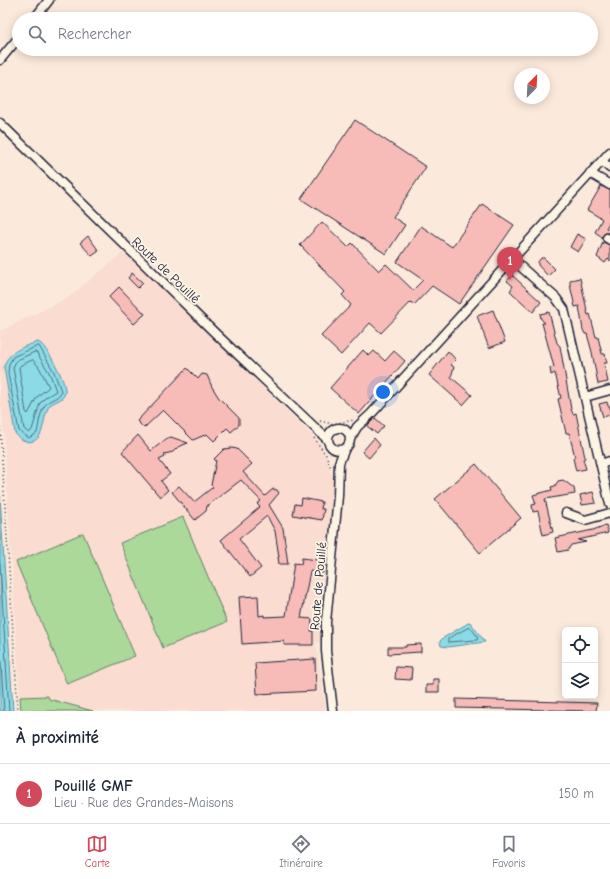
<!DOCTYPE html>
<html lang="fr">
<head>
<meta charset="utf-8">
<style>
	body { margin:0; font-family:"Comic Neue",sans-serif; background:#f2f2f3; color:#1f2937 }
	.controls { position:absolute; right:12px; bottom:12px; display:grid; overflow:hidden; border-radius:6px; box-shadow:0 2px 10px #0003 }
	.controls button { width:36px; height:36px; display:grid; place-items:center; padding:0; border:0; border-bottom:1px solid #e0e1e3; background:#fff; color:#1f2937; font:20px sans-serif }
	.compass { position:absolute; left:514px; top:68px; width:36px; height:36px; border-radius:50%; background:#fff; box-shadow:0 2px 10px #0003; rotate:24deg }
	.you { position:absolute; left:383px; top:392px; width:14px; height:14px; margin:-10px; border:3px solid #fff; border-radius:50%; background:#1a73e8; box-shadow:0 0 0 6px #1a73e833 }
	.badge { display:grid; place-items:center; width:26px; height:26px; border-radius:50%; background:#d1495b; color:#fff; font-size:13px; font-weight:700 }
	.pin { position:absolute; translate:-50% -33px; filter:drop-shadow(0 1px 2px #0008) }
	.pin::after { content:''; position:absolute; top:21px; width:14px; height:12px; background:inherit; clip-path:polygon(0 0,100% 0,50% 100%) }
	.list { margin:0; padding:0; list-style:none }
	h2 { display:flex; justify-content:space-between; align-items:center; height:52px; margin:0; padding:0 16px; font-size:17px }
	h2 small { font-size:13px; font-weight:400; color:#747a83 }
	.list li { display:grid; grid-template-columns:26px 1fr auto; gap:12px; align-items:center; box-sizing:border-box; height:60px; padding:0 16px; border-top:1px solid #e0e1e3 }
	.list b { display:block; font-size:15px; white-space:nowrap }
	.list p { margin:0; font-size:13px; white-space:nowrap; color:#747a83 }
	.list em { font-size:13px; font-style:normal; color:#747a83 }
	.icon { flex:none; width:22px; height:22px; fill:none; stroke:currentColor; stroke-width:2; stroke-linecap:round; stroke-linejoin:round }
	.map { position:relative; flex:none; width:610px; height:711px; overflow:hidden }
	.search { position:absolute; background:#fff; box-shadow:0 2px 10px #0003; left:12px; right:12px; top:12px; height:44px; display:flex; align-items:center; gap:10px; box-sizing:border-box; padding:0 14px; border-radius:22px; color:#747a83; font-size:15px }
	.sheet { height:112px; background:#fff }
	nav { display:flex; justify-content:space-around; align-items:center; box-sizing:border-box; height:56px; border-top:1px solid #e0e1e3; background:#fff; font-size:11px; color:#747a83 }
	nav a { display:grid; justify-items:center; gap:2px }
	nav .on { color:#d1495b }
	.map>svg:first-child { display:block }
	.built { fill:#fadcd1 }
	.green { fill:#aad999; stroke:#667e6a }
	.water { fill:#8bdbe6; stroke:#6191a2 }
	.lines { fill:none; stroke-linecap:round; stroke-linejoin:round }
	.shore { stroke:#4c6c7f; stroke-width:1 }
	.building { fill:#f8bcb8; stroke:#22223b }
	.minor-casing { stroke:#22223b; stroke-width:11 }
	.path { stroke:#22223b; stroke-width:1.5; stroke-dasharray:1 3; stroke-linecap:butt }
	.minor { stroke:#fcf5e5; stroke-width:8 }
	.labels { text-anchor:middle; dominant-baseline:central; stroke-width:3.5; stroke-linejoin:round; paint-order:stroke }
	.street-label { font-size:13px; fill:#22223b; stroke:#fcf5e5 }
</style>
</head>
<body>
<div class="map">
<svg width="610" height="711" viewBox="0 0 610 711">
	<rect width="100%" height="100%" fill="#fbeadc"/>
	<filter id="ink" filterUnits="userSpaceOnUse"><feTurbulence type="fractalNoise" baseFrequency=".025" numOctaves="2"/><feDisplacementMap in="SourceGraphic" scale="8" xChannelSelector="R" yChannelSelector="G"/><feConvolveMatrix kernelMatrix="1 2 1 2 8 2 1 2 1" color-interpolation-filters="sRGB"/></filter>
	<g filter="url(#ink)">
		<path class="built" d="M124,252L317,440L324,451L333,479L330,532L319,614L320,642L316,643L326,711H93L48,699V696L20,697L2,409L0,402V331L69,297Z"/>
		<path class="green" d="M183,517L227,622L163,648L120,543Z
			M83,533L135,656L67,684L16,562Z
			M48,696L49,699L93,711H21L20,697Z"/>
		<path class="water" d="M38,342C46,344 67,383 65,392C64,402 52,400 48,408C44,416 44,428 40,435C34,446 21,442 15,433L4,367C7,352 24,346 38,342Z
			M0,496L13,711H0Z
			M470,622L485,642L448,647L441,646L440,641L443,638Z"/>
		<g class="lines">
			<path class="shore" d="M39,346L54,372L61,391C59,399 52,398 47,403C40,410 39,423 37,433L29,438L19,431L8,373L9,364L13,357Z
				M35,352L37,353L50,374L56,391L46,397L40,403L32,430L29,433L24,429L13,368L16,361Z
				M33,360L39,367L49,387L37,397L28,414L26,412L19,368L20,366Z
				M0,563L9,711
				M470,627L478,637L477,640L448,642V639Z
				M0,647L4,711"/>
		</g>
		<path class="building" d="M355,120L426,167L393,217L405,225L386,254L301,199Z
			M601,186L610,190V221L606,228L610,230V233H605L602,237L595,232L602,219L587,210Z
			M482,204L514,225L459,304L432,286L414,305L411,302L381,333L370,323L341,355L321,336L351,305L342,295L345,292L300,245L322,222L348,247L352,243L379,271L386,264L413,290L423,280L397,262L421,226L452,247Z
			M577,234L586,239L578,252L570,247Z
			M88,236L99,251L92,256L80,243Z
			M603,242L610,245V261L608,259L605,263L597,257Z
			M541,258H544L555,269L548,276L538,265V262Z
			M132,273L143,283L138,288L128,278Z
			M512,275L541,302L533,312L510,291L513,286L507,281Z
			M580,278L588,315L590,314L596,337H598L602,354H605L607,363H604L608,382L598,384L592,352L587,334H585L583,330L579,306L575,307L570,285V280Z
			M119,287L145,314L134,324L109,297Z
			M493,310L505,342L489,348L477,316Z
			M549,312L557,343L560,346L571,409L573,414L576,413L585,458L583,459L586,469L576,471L573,458L575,457L569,433H566L558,399L561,398L555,373L551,375L550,368L554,367L542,323H545L541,319L540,314Z
			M363,350L369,356L374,351L385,361L394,351L405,361L359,414L330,388Z
			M448,351L456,360L451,365L454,367L451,377L472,395L463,405L429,375Z
			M187,368L198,379L202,374L207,375L212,387L219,398L239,418V425L231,432L227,428L214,441L207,434L193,440L163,410L144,428L137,421Z
			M607,402L608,406H610V415L603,417L599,404Z
			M375,418L384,426L377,434L367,426Z
			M138,435L151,451L166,439L171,437L188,443L178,447L173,452L164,454L165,457L159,460L170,474L161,481L168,490L160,497L122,452Z
			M374,438L380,445L369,458L362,452Z
			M232,448L237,449L252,464L243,472L265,496L273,489L277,490L279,493L269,505L283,528L288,564H279L278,557H279L275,531L267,516L239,539L261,568L250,577L221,540L260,507L257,504L261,501L241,480L207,506L206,511L195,520L172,492L179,486L194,502L213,487L211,485L216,461L214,459L224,449Z
			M476,464L521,518L480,553L435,499Z
			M563,480L574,488L575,494L545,499L553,532L543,535L538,511L533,512L532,505L536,504L533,495L552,490L551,487L555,486L558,481Z
			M593,492L596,503L582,505L580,495Z
			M302,498L322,502L321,509H324L322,520L293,515L295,504L301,505Z
			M606,525L608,533L578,540L586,542L571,545L568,550L558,552L555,538L593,530Z
			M302,558L325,561L323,573L310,571L301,618L312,619L311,631H313V645H284V641L242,644L239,597L258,596L259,616L264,615V617L286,616L294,563L301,564Z
			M421,644V652L388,654V647H406V645Z
			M315,659L316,691L257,694L255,663Z
			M396,667L412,668L411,680L395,679Z
			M433,679H439V692H426V685H433Z
			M456,699L597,703L596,711L456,708Z"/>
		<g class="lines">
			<defs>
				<path id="minor" d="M34,19L49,0
					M0,60L19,37
					M0,123L216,334L328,440
					M602,161L610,168
					M590,173L610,185
					M607,238L610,240
					M512,259L556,298L564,309L610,504
					M585,397L610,390
					M328 439a11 11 0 1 1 22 0a11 11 0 1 1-22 0Z
					M350,439L357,427L371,414L610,152
					M601,464L610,461
					M566,513L585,520L610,513
					M333,711L326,651V622L338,496L339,463L345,448"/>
			</defs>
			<use href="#minor" class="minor-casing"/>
			<path class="path" d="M320,421L333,424L354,420
				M0,427L18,711
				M314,438L326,455L331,468"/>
			<use href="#minor" class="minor"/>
		</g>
	</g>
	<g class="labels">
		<g class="street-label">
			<text transform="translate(166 270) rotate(44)">Route de Pouillé</text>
			<text transform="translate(318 586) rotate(-85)">Route de Pouillé</text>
		</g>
	</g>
</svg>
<div class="controls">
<button><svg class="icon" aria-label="locate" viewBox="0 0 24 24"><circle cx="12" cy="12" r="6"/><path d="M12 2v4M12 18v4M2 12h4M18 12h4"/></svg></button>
<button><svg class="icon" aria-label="layers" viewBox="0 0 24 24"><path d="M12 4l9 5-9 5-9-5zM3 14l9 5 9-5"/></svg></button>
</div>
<svg class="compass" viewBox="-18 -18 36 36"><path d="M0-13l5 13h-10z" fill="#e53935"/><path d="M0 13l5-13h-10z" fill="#747a83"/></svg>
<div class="you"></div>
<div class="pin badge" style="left:510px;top:280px">1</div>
<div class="search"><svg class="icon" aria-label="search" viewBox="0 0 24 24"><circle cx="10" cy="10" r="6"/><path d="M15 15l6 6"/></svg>Rechercher</div>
</div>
<section class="sheet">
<h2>À proximité<small></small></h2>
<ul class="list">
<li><span class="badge">1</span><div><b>Pouillé GMF</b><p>Lieu · Rue des Grandes-Maisons</p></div><em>150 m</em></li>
</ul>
</section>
<nav>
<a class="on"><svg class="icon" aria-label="map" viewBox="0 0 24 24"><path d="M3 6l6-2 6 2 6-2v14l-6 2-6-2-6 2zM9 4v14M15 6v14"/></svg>Carte</a>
<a><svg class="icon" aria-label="directions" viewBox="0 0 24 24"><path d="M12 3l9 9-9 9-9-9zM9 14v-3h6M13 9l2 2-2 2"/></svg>Itinéraire</a>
<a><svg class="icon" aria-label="saved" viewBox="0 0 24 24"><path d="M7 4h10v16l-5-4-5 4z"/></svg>Favoris</a>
</nav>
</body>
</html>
